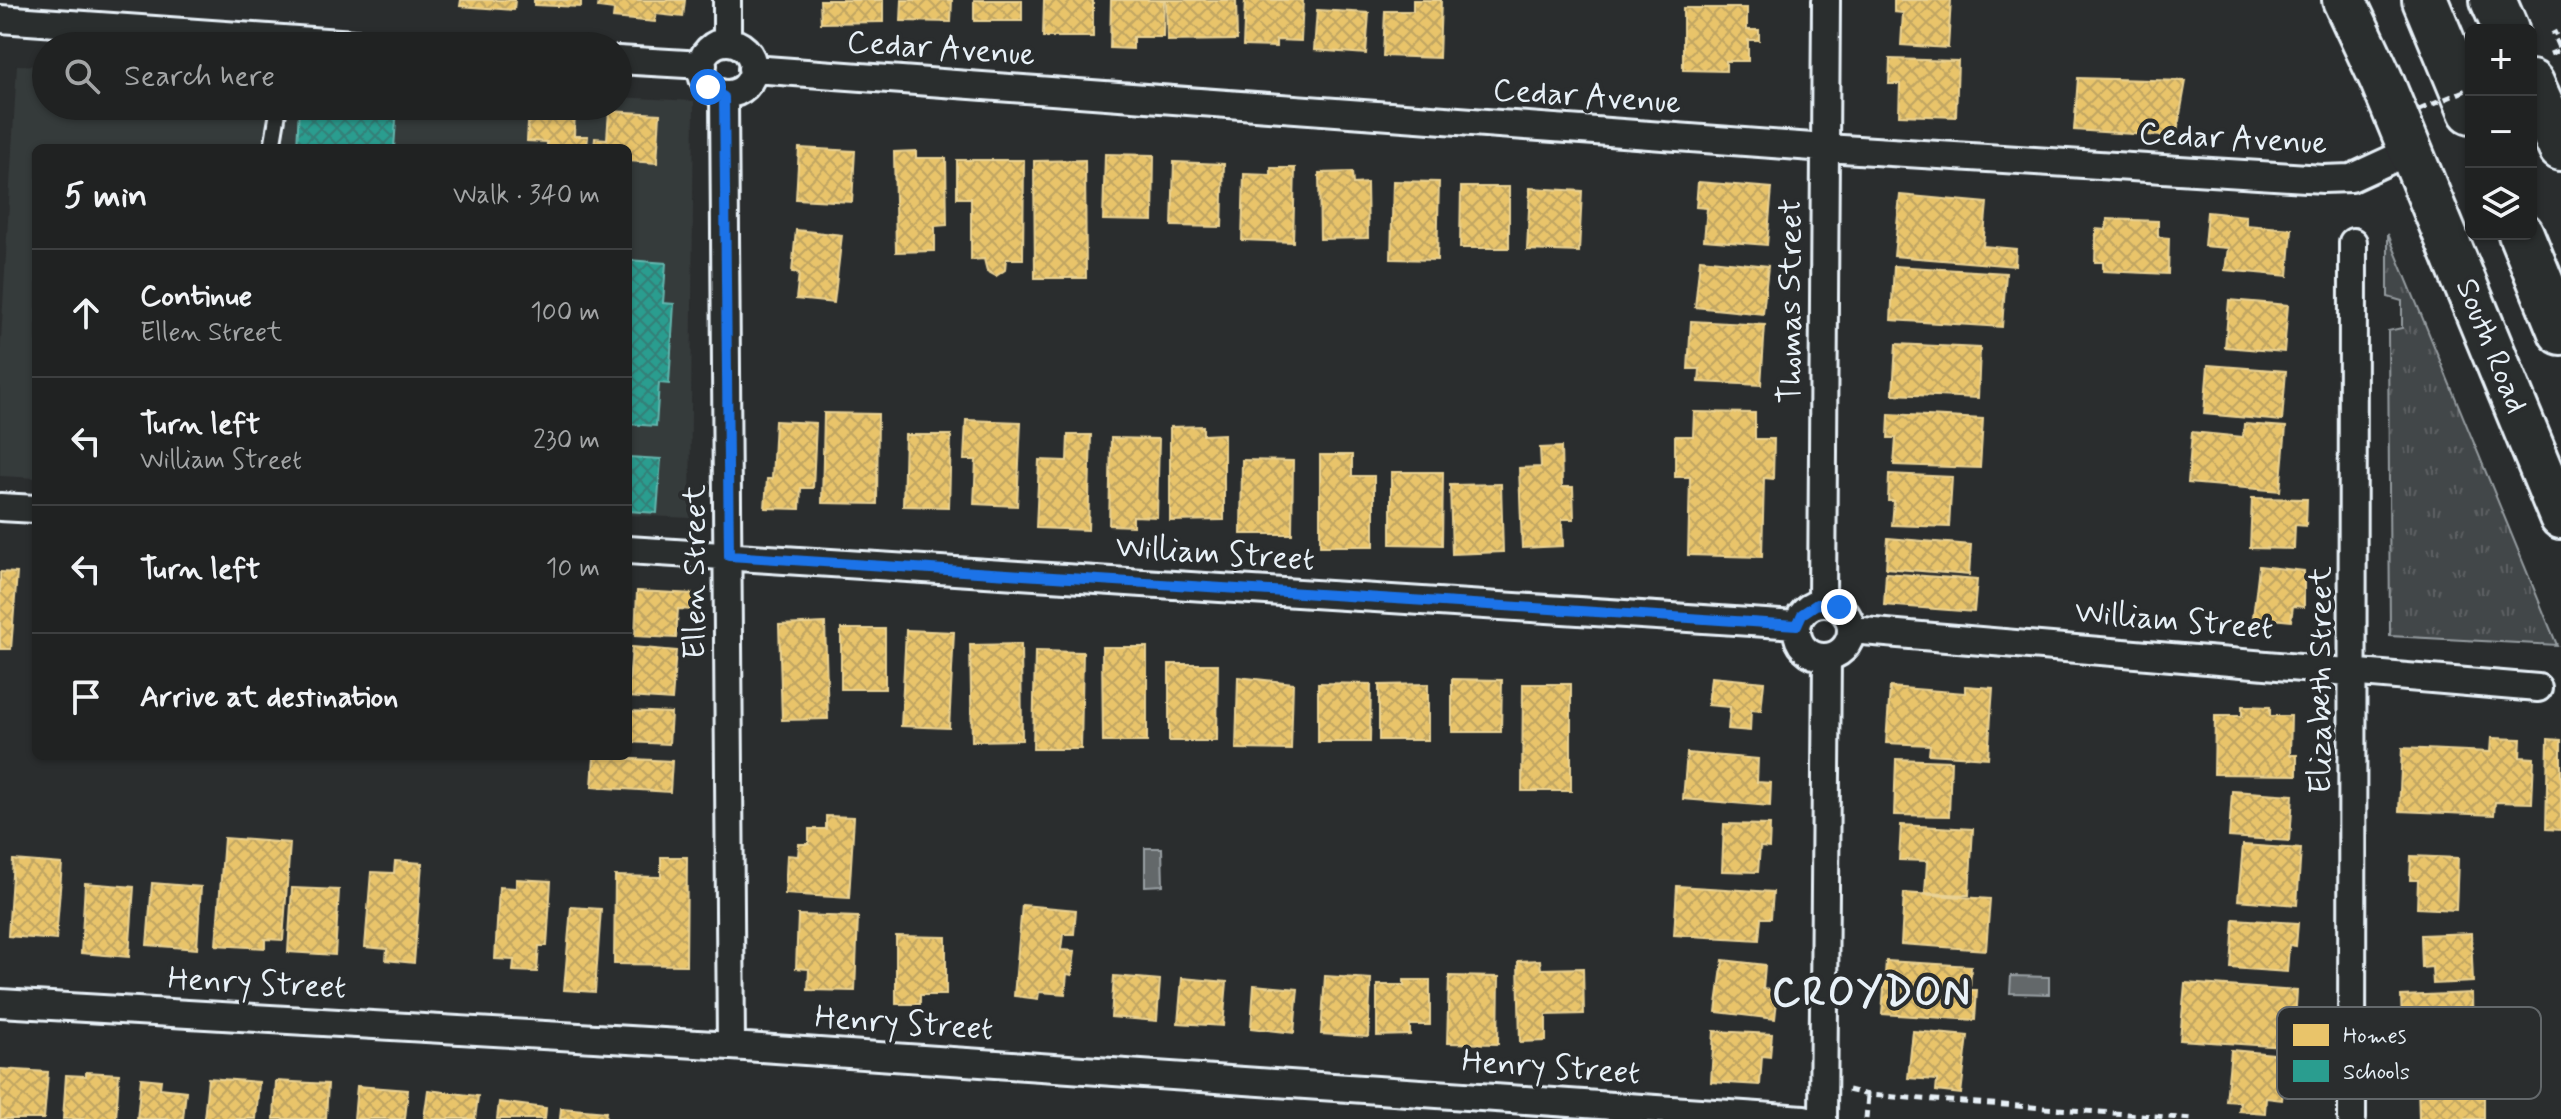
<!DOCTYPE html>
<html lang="en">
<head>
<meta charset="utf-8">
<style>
	body { margin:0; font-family:Mynerve,sans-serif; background:#2d2f2f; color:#f1f3f6 }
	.controls { position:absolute; right:24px; top:24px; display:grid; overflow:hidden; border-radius:12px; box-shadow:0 2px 6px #0004 }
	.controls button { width:72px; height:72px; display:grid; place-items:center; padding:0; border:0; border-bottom:2px solid #3d3f40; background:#202222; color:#f1f3f6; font:40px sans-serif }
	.stop { position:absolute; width:24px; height:24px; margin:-18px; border:6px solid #1a73e8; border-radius:50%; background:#fff }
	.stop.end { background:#1a73e8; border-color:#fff; box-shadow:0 2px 8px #0008 }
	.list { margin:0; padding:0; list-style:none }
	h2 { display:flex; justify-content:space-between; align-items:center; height:104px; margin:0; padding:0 32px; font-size:34px }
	h2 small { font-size:26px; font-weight:400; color:#a2a4a5 }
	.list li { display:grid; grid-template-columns:52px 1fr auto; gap:24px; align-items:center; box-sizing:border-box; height:128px; padding:0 32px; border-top:2px solid #3d3f40 }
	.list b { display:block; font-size:30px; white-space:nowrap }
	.list p { margin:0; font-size:26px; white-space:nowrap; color:#a2a4a5 }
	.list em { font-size:26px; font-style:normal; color:#a2a4a5 }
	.icon { flex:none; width:44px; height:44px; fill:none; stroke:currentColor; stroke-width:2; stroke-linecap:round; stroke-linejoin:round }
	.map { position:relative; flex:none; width:2561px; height:1119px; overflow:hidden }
	.search { position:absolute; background:#202222; box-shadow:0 2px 6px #0004; left:32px; top:32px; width:600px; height:88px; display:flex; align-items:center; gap:20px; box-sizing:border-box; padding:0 28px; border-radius:44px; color:#a2a4a5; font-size:30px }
	.panel { position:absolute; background:#202222; box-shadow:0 2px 6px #0004; left:32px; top:144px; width:600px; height:616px; border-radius:12px }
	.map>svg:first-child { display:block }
	.built { fill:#363a3b }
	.park { fill:url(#park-tufts); stroke:#959ca0; stroke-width:2 }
	.water { fill:#63686b; stroke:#989fa3; stroke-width:2 }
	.homes { fill:url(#homes-cross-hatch); stroke:#e9d295; stroke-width:2 }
	.schools { fill:url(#schools-cross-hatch); stroke:#63b6ae; stroke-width:2 }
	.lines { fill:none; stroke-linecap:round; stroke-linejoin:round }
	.service-casing { stroke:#e8f1f8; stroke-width:20 }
	.minor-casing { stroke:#e8f1f8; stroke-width:32 }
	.primary-casing { stroke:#e8f1f8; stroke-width:48 }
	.motorway-casing { stroke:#e8f1f8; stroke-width:50 }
	.path { stroke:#e8f1f8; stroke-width:5; stroke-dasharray:8 6; stroke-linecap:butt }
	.service { stroke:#2a2d2e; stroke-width:14 }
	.minor { stroke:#2a2d2e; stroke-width:26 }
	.primary { stroke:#2a2d2e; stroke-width:42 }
	.motorway { stroke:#2a2d2e; stroke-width:44 }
	.path-bridge { stroke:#e8f1f8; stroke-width:5; stroke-dasharray:8 6; stroke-linecap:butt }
	.route { stroke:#1a73e8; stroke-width:10 }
	.labels { text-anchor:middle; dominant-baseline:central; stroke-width:8; stroke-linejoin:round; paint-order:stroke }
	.street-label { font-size:32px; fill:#e8f1f8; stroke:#2a2d2e }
	.district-label { font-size:40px; font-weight:bold; letter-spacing:2px; fill:#e8f1f8; stroke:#2a2d2e }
	.key { fill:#2a2d2e; stroke:#63686b; stroke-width:2 }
	.key-label { font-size:22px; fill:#e8f1f8 }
</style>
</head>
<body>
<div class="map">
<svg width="2561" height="1119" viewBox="0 0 2561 1119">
	<defs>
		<pattern id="park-tufts" width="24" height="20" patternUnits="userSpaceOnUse" patternTransform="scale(2)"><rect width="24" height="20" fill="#424648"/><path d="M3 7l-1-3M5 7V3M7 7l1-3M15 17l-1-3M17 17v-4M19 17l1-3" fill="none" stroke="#5d6163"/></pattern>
		<pattern id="homes-cross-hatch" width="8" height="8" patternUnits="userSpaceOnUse" patternTransform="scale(2)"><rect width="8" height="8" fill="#e9c46a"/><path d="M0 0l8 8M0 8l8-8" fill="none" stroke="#c0a562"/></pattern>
		<pattern id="schools-cross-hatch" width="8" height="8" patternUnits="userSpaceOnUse" patternTransform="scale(2)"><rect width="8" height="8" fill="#2a9d8f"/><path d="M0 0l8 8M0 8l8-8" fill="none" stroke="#347f77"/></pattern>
	</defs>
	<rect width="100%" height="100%" fill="#2a2d2e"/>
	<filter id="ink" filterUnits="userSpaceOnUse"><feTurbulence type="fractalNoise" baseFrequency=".0125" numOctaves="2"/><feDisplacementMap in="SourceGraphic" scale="16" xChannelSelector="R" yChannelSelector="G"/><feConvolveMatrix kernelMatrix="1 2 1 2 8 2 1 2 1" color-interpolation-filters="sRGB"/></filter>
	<g filter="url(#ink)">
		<path class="built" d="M17,65L46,66V106H618V97L694,101L690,518L628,515V148H36V478L0,476V357Z"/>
		<path class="park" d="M2388,234L2557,645L2390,636L2388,331L2402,328V301L2388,297Z"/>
		<path class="water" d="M1145,848H1162L1163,885L1145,886Z
			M2011,976L2049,977V994L2010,993Z"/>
		<path class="homes" d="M461,0H515L514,10L460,6Z
			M534,0H581V7L534,5Z
			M599,0H685L683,17L656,14L655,22L613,18L614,10L598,8Z
			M820,0H883V22L821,23Z
			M902,0H952L951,22L901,21Z
			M974,0H1022V21H974Z
			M1044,0H1093V37H1043Z
			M1111,0H1164L1163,37H1133V49L1110,48Z
			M1166,0H1236L1237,40L1167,41Z
			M1245,0H1303L1301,41L1276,40V47L1243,46Z
			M1413,0H1441L1439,58L1383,56L1385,11H1413Z
			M1894,0H1951L1948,48L1901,45L1903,13L1894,12Z
			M1683,8H1747V30H1759V40H1748V61H1726V71L1683,70Z
			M1317,10L1369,13L1366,54L1314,50Z
			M1890,59L1958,61L1956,117L1899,115L1900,84H1889Z
			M2078,78L2186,81L2176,137L2074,130Z
			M529,107L575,109L574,136H588L587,148H547V142L527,141Z
			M609,111L660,114L657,163L628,161V148H594L595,138L607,139Z
			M799,148L855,151L852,202L796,199Z
			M916,151V158H946L947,225L935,226V251L896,252L894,152Z
			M1105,154L1154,155L1153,221L1103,220Z
			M957,160H1024L1023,259H1006L1005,270L996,276L987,271L984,259L971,260V198H957Z
			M1085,160L1086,278H1035L1034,161Z
			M1174,162L1224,164L1222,227L1172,226Z
			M1271,168H1295L1293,242L1242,240L1244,174L1271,175Z
			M1352,172L1353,184L1367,183L1368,238L1320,239L1319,173Z
			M1393,181L1439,182L1437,260L1391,259Z
			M1698,182L1772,188L1767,245L1704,240L1707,208L1696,207Z
			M1461,187H1509V248H1460Z
			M1530,188L1582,191L1579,252L1527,250Z
			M1900,195L1987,203L1983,246L2016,249L2015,266L1894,256Z
			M2207,212L2246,216V225L2292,229L2288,276L2225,270L2228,248L2204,246Z
			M2107,219L2158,221V237L2169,238L2168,274L2103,271V262H2095L2096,229L2106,230Z
			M796,230L842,235L834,303L796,299L799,273L792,272Z
			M1700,259L1768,266L1763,314L1695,307Z
			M1894,266L2006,273L2002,327L1891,320Z
			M2229,300L2288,305L2284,352L2225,347Z
			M1691,321L1765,325L1761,385L1699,382L1700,369H1688Z
			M1896,344L1980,348L1978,398L1893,394Z
			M2208,365L2286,371L2282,421L2204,414Z
			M1694,412L1755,413V439H1774L1773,479L1764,478L1762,557L1688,555L1690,477H1675V436H1693Z
			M824,413L878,414L877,504L822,503Z
			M1889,414L1983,419L1980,468L1894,465L1896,438H1888Z
			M966,420L1021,422L1017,506L974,504L976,460H964Z
			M775,421L816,423L813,488H801L800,509L765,508L767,479H772Z
			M2244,424L2286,427L2280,491L2188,483L2192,432L2243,437Z
			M1203,426V435L1224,434V520L1170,521V427Z
			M905,435H951L949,507L903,506Z
			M1068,435H1091L1088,530L1036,528L1039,460L1067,461Z
			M1111,438L1159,439L1157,517L1133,516V526L1109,525Z
			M1561,447L1562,487H1573L1574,519H1562L1563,546L1522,548L1519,468L1541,467L1540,448Z
			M1320,455H1352V476H1374V546H1320Z
			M1242,460L1293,461L1292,534H1241Z
			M1391,472H1443L1442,545L1391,544Z
			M1889,474L1952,477L1949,527L1892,525L1894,501H1888Z
			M1501,484L1503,552L1452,554L1450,485Z
			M2252,498L2307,499L2306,526L2295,525L2294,549L2250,548Z
			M1888,538L1971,545L1969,575L1886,568Z
			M2259,566L2304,571V607L2293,606L2291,621L2253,617Z
			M0,572L17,573L11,649H0Z
			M1886,573L1977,580L1974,612L1884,605Z
			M637,591L695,594L694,610L678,609L676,638L635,636Z
			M825,623L828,719L782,720L779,625Z
			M841,629H885V689H841Z
			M906,630L954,632L949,728L901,726Z
			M1021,644L1022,740L972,741L970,645Z
			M632,647L676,651L672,700L628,697Z
			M1102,647H1147V742H1103Z
			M1035,651L1083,652L1081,749H1033Z
			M1169,664H1218L1217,741H1169Z
			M1238,677L1293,683L1291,750L1236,749Z
			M1711,677L1764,682L1761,711L1751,710L1750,731L1728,729L1730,707L1708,705Z
			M1452,679L1502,680L1501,732H1452Z
			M1318,683L1371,684L1370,742H1318Z
			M1428,684V740H1379V685Z
			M1523,684H1571V791H1522Z
			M1965,686L1993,688L1988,758L1929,754L1930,745L1886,743L1890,687L1965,693Z
			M2242,706L2270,707V716H2291L2290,755H2297V775L2214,774L2215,716H2242Z
			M628,711L671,713L669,744L628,742Z
			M2491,738L2521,739L2520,757L2534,758L2532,803L2495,802L2494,815L2399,811L2402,748L2490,752Z
			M2548,739L2561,740V830L2546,829Z
			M1687,753L1758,759L1757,782L1771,783L1770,806L1683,799Z
			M594,757L672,761L670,792L592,787Z
			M1896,759L1951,761L1949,816L1894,815Z
			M2232,791L2293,795L2290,841L2229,837Z
			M826,816L854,817L849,898L785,894L787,855L798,856L799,844H809V829H826Z
			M1724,824L1770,825L1769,848L1760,847L1758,872L1722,871Z
			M1901,825L1973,829L1969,895L1925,893L1927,861L1899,860Z
			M224,838L290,843L283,940L265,939V948L216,945Z
			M2243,845L2301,849L2297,905L2238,900Z
			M2411,856L2458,858L2456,910L2417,908L2418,880H2410Z
			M661,857H687L686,965L614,964L615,876L661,877Z
			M13,860L62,864L56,940L8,936Z
			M395,861L422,863L414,963L386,960L387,949L365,947L371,872L394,873Z
			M516,879L551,881L547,946H539L537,972L513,971L514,960L495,959L499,887L516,888Z
			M85,883L134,887L129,957L81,953Z
			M152,883L201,887L197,949L147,945Z
			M1677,886L1773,892L1771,918H1761L1759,940L1674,935Z
			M292,888L339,890L335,955L288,952Z
			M1904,893L1990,899L1986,950L1901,944Z
			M1022,905L1076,910L1074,934H1063L1061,950L1075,951L1072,975L1067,974L1065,994L1039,992L1038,999L1014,996Z
			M571,907L601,909L595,992L564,990Z
			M798,915L858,917L855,991L808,990L809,969L796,968Z
			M2234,919L2298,923L2296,946L2289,945L2287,972L2231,968Z
			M2471,933L2473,982L2433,984L2432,967L2422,968L2421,935Z
			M896,936L946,937V995H920V1004H896Z
			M1540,960L1541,969L1583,968L1584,1014L1546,1015V1041L1520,1042L1518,961Z
			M1723,960L1765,965L1763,989L1778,991L1775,1019L1716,1012Z
			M1886,961L1971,966L1970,990H1977L1975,1020L1882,1014Z
			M1114,976L1160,980L1157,1021L1111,1017Z
			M1325,976L1371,979L1368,1037L1321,1034Z
			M1449,976L1499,977L1498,1044L1447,1043Z
			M1182,978L1227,982L1223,1026L1178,1023Z
			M1404,980H1430V1025H1410V1035L1377,1036V985H1404Z
			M2185,983L2297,991L2295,1020L2287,1019L2285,1047L2180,1040Z
			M1254,985L1298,989L1294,1033L1251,1028Z
			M2472,993L2473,1048L2417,1049V1021L2402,1022L2401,996Z
			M1714,1031L1772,1034L1770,1057L1762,1056L1760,1085L1711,1082Z
			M1913,1031L1968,1036L1961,1094L1936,1091L1937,1080L1908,1078Z
			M2231,1050L2295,1056L2293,1076L2285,1075L2282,1100L2266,1098L2265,1113L2239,1111L2240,1102L2226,1101Z
			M0,1069L48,1072L44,1119H0Z
			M86,1072L119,1074L116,1119H63L66,1075L86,1076Z
			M141,1078L161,1080L160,1088L186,1091L183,1119H137Z
			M208,1078L259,1082L256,1119H204Z
			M276,1081L328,1084L326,1119H274Z
			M2484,1081V1119H2419L2418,1082Z
			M357,1086L408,1090L405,1119H354Z
			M428,1090L478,1096L475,1119H424Z
			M499,1102L546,1108L545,1119H497Z
			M561,1108L606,1112L605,1119H560Z"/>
		<path class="schools" d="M299,106H397L394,148H297Z
			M628,260L666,263L663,303L674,304L669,384L659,383L656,426L628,424Z
			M628,457L661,459L657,513L628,511Z"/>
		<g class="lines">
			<defs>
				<path id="service" d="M272,148L279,106"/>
				<path id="minor" d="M727,0V40
					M0,19L382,46
					M701 68a26 26 0 1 1 52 0a26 26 0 1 1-52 0Z
					M618,60L703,65
					M752,69L1826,148L2323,179L2351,178L2412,150
					M724,97L731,1046
					M0,507L36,509
					M628,550L1797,625
					M1822,603L1826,0
					M1797 630a27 27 0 1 1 54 0a27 27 0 1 1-54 0Z
					M1851,630L2538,688
					M0,1003L731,1046L1804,1119
					M1823,1119L1827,657
					M2352,1119L2353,242"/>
				<path id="primary" d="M2344,0L2381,79L2561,517"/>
				<path id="motorway" d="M2425,0L2471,111
					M2493,0L2506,30
					M2531,83L2561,148
					M2521,234L2561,332"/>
			</defs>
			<use href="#service" class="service-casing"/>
			<use href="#minor" class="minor-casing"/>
			<use href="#primary" class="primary-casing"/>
			<use href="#motorway" class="motorway-casing"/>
			<path class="path" d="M2550,54L2560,50L2553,34L2557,32
				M1848,1090L1868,1095L2194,1119
				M1866,1119L1868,1095"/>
			<use href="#service" class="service"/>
			<use href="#minor" class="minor"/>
			<use href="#primary" class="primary"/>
			<use href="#motorway" class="motorway"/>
			<path class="path-bridge" d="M2419,110L2471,88"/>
		</g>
	</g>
	<g class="lines" filter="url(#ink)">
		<path class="route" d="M708,87L724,97L729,556L1797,625L1802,614L1817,604L1839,607"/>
	</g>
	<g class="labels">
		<g class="street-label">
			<text transform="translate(941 49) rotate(4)">Cedar Avenue</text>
			<text transform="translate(1587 97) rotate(4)">Cedar Avenue</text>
			<text transform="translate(2233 139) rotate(3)">Cedar Avenue</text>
			<text transform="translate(1791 301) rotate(-90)">Thomas Street</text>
			<text transform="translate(2491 346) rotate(68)">South Road</text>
			<text transform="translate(1215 554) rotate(4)">William Street</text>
			<text transform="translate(695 572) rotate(-90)">Ellen Street</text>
			<text transform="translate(2174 621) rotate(5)">William Street</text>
			<text transform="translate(2321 680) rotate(-90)">Elizabeth Street</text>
			<text transform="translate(257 984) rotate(3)">Henry Street</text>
			<text transform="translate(904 1024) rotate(4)">Henry Street</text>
			<text transform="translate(1551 1068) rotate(4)">Henry Street</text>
		</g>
		<g class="district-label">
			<text x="1872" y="994">CROYDON</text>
		</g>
	</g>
	<rect x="2277" y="1007" width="264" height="92" rx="12" class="key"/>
	<rect x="2293" y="1024" width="36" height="22" fill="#e9c46a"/>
	<rect x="2293" y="1060" width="36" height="22" fill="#2a9d8f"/>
	<g class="key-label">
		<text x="2343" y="1043">Homes</text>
		<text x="2343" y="1079">Schools</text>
	</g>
</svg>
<div class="controls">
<button>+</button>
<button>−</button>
<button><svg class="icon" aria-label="layers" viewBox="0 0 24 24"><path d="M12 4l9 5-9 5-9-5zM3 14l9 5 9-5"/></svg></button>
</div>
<div class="stop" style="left:708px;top:87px"></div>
<div class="stop end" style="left:1839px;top:607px"></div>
<div class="search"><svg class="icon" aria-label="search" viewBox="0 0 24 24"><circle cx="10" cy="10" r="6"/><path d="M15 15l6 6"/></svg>Search here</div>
<section class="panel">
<h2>5 min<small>Walk · 340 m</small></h2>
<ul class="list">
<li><svg class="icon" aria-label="ahead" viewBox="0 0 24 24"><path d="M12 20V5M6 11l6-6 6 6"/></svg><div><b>Continue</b><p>Ellen Street</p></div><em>100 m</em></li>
<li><svg class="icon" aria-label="left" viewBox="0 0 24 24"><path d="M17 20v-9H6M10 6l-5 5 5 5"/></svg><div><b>Turn left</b><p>William Street</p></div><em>230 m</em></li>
<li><svg class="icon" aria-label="left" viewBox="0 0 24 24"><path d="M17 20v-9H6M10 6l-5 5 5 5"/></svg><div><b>Turn left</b></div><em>10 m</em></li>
<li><svg class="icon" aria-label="arrive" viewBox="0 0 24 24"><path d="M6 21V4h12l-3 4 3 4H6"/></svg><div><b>Arrive at destination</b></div></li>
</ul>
</section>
</div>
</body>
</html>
